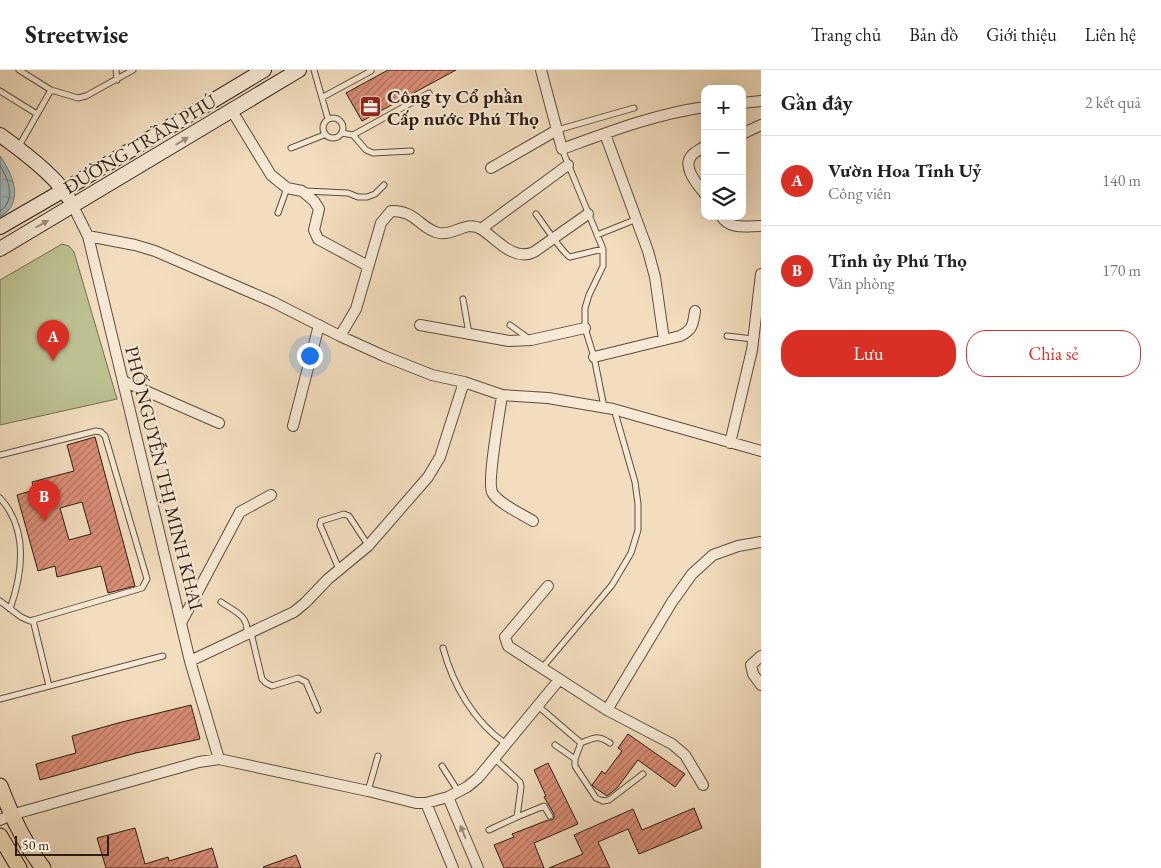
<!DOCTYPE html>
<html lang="vi">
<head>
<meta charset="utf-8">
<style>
	body { margin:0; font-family:"EB Garamond",serif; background:#f6f6f6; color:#222 }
	.controls { position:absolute; right:15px; top:15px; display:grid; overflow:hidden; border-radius:10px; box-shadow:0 5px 20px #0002 }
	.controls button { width:45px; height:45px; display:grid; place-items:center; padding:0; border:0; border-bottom:1px solid #e0e0e0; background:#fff; color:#222; font:25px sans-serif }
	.scale { position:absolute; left:15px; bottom:12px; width:94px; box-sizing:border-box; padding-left:5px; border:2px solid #2c1e14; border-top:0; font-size:14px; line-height:18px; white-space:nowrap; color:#2c1e14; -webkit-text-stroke:4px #f7e9d5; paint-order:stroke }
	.you { position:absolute; left:309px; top:285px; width:18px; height:18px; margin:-12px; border:4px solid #fff; border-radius:50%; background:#1a73e8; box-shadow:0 0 0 8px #1a73e833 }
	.badge { display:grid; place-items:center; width:32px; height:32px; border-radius:50%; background:#d93025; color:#fff; font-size:16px; font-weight:700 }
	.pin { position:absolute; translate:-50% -41px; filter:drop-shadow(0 1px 2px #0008) }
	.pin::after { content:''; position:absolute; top:26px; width:18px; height:15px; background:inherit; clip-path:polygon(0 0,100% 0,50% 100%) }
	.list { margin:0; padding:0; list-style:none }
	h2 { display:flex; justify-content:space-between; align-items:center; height:65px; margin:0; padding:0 20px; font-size:21px }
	h2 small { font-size:16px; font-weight:400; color:#767676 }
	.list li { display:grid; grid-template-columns:32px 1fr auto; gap:15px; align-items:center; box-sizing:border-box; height:90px; padding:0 20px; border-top:1px solid #e0e0e0 }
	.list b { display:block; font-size:19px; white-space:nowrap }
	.list p { margin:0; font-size:16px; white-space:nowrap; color:#767676 }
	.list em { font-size:16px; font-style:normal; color:#767676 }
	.actions { display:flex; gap:10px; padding:15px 20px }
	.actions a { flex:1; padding:11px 0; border:1px solid #d93025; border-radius:20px; text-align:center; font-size:18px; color:#d93025 }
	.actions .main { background:#d93025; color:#fff }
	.icon { flex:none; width:28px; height:28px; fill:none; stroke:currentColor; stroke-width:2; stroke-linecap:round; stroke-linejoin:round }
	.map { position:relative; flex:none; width:761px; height:798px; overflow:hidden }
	header { display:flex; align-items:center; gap:30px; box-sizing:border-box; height:70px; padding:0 25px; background:#fff; border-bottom:1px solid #e0e0e0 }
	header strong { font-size:24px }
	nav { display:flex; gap:28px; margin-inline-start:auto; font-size:18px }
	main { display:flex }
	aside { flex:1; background:#fff }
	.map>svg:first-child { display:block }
	.green { fill:#bcc091; stroke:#746f52 }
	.water { fill:url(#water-ripples); stroke:#727b79 }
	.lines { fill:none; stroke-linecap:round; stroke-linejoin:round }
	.shore { stroke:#666c68; stroke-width:1 }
	.building { fill:url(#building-hatch); stroke:#2c1e14; fill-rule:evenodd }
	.lane-casing { stroke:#5e4e3e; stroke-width:7 }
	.street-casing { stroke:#5e4e3e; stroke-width:12 }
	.secondary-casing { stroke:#2c1e14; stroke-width:16 }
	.primary-casing { stroke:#2c1e14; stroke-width:17 }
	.lane { stroke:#f7e9d5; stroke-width:5 }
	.street { stroke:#f7e9d5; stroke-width:10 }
	.secondary { stroke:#f7e9d5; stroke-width:14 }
	.primary { stroke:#f2ddbe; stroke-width:15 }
	.oneway { fill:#9c8e7e }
	.labels { text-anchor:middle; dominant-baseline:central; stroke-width:4.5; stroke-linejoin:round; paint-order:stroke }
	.poi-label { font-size:19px; font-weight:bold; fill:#2c1e14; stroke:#f7e9d5; text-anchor:start }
	.street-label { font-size:19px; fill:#2c1e14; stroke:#f7e9d5 }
</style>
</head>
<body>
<header>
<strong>Streetwise</strong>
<nav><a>Trang chủ</a><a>Bản đồ</a><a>Giới thiệu</a><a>Liên hệ</a></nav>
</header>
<main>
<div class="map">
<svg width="761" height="798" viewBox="0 0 761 798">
	<defs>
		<pattern id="water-ripples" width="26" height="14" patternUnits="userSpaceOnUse" patternTransform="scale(1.25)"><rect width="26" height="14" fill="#a0b9bc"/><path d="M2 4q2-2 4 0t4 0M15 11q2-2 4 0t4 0" fill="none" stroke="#839698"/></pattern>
		<pattern id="building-hatch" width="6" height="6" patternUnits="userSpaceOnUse" patternTransform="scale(1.25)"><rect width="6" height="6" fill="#da8d76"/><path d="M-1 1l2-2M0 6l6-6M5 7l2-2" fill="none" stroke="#b17360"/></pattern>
	</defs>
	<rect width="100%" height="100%" fill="#f2ddbe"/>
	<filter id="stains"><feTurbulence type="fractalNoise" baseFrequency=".004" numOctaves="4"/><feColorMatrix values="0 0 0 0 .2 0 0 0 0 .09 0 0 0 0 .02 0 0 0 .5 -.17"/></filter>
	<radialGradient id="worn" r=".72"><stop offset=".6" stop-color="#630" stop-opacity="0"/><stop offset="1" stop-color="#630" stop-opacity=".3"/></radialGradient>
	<path class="green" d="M62,174L69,176L74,182L117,329L0,355V210Z"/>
	<path class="water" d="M0,86C13,104 25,133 0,147Z"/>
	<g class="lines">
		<path class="shore" d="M0,95C8,109 17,130 0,141"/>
	</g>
	<path class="building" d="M388,0H456L362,51L346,23Z
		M95,367L135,516L108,523L101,496L57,507L55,496L38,501L17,425L34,420L32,412L74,401L67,375ZM82,432L91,464L69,470L60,438Z
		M191,635L200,669L136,683L40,710L36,694L76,683L72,666L118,653Z
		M628,664L685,704L675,717L638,690L617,718L607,726L594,717L592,715L602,701L605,704L622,681L618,678Z
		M548,693L578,754L534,773L544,798H504L494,775L514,767L512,764L548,750H552L554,748V744L544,727L546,726L534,700Z
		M694,738L702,758L639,784L628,759L598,772L610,798H549L583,784L574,765L633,739L642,760Z
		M135,758L145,794L168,787L169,791L212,778L218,798H106L97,768Z
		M296,785L301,798H264L263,797Z"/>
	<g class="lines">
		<defs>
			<path id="lane" d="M19,0L51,20
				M116,0L117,10
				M314,0L328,49
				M0,21L37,44
				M323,27L371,1
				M323 58a10 10 0 1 1 20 0a10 10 0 1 1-20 0Z
				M557,60L634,38
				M342,63L353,65L429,23
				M353,65L366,80L373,83L411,81
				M19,76L51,20L78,28L86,26L133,0
				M291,78L324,65
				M562,79L603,179V196L589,225L585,238V258L594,287L604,337
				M305,121L348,123L358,127H367L375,124L384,115
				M278,143L287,118
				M536,144C543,153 563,184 570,187L603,179
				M597,165L637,149
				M463,229L469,264
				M510,255L528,268
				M727,266L753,269
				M0,385L96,361L101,362L105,366L147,509L142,518L30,551L21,547L0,531
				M0,428C28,459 23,502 10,539
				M339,499L320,455L321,451L344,444L349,446L368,475
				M221,532C235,542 248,545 247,563
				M33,550L49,616
				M251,563L262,609L266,613L272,616L298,608L306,612L318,640
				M443,578C453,615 474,652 506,674
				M542,598L612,515L631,483L638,460V434L635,412L614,339
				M0,629L163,586
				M538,636L581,673L575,689V696L596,728L603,731L609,730L643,704
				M581,673C594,668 597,664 610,673
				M555,675L575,689
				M442,696L458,721
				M368,721L378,686
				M517,747L544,736L550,746
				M489,760L517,747L521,717L520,712L495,689"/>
			<path id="street" d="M541,0L562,79C609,62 655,44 705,37
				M742,33L761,31
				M232,41L271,105L287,118L302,121L314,131L319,139L314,160L318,169L368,196
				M605,64L648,181L655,207L664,270
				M742,64L761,55
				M705,76C701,79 695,82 692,85C681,97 698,115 705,124
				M491,98L557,60
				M73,136L88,166L190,591L219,689
				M721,146C730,160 746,156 761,156
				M481,159L568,95
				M88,166L135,175L155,181L273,232L340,266L384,286L432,305L464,312L502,325L548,328L613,339L761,381
				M420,255L509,271L531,270L585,258
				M340,266L356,239L381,153L391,141C416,140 420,159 439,163C454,166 466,150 481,159C496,168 513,192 534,182L588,144
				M594,287L680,266C693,260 693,254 695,241
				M123,311L219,353
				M502,325C500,341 487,411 492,422C497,433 522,444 533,451
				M293,356L319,255
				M730,373L752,280L761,204
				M548,516L505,567L508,576L607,640L672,674L685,685L703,715
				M181,553L240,442L271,425
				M761,586L751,595L753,604L761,615
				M190,591L294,542L305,533L328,509L368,476L428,407L440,387L464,312
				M607,640L672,532L692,504L713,485L738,476L761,472
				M448,727L478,798
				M426,733L453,798
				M0,750L11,745L199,692L219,689L368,721L416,733H426L448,727L467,717L478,708L559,610"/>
			<path id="secondary" d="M0,65C21,80 55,105 68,127
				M0,157L64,120L264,0
				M0,179L299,0"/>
			<path id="primary" d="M0,716C11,745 24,773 43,798
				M0,766L19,798"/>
		</defs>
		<use href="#lane" class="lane-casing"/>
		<use href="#street" class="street-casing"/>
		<use href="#secondary" class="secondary-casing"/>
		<use href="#primary" class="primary-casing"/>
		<use href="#lane" class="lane"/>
		<use href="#street" class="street"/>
		<use href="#secondary" class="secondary"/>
		<use href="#primary" class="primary"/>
	</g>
	<defs><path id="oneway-solid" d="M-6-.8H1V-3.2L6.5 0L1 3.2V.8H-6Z" transform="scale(1.25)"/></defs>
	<g class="oneway">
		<use href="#oneway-solid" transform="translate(182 71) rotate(-31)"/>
		<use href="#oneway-solid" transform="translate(42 154) rotate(-30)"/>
		<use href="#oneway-solid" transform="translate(463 762) rotate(-112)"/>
	</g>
	<defs>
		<symbol id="office-square" viewBox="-11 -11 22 22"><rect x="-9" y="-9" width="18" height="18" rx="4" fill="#8f2418" stroke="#f7e9d5"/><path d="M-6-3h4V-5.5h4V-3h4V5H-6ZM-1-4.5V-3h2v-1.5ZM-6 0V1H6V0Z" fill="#fff"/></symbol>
	</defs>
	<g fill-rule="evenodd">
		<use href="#office-square" x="358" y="24" width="25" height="25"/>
	</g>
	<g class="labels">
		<g class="poi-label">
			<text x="387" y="26">Công ty Cổ phần<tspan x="387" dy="22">Cấp nước Phú Thọ</tspan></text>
		</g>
		<g class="street-label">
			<text transform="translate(140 74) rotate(-31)">ĐƯỜNG TRẦN PHÚ</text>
			<text transform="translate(164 408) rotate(76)">PHỐ NGUYỄN THỊ MINH KHAI</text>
		</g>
	</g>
	<rect width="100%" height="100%" filter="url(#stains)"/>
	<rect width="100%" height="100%" fill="url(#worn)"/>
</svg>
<div class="controls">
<button>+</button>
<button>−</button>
<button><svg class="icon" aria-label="layers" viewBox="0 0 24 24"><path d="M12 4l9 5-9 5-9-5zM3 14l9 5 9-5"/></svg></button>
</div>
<div class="scale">50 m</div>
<div class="you"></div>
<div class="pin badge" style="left:53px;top:291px">A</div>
<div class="pin badge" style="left:44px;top:451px">B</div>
</div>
<aside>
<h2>Gần đây<small>2 kết quả</small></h2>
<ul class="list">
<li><span class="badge">A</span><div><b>Vườn Hoa Tỉnh Uỷ</b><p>Công viên</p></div><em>140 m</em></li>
<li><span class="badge">B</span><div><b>Tỉnh ủy Phú Thọ</b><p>Văn phòng</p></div><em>170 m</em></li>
</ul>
<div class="actions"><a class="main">Lưu</a><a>Chia sẻ</a></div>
</aside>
</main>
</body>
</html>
